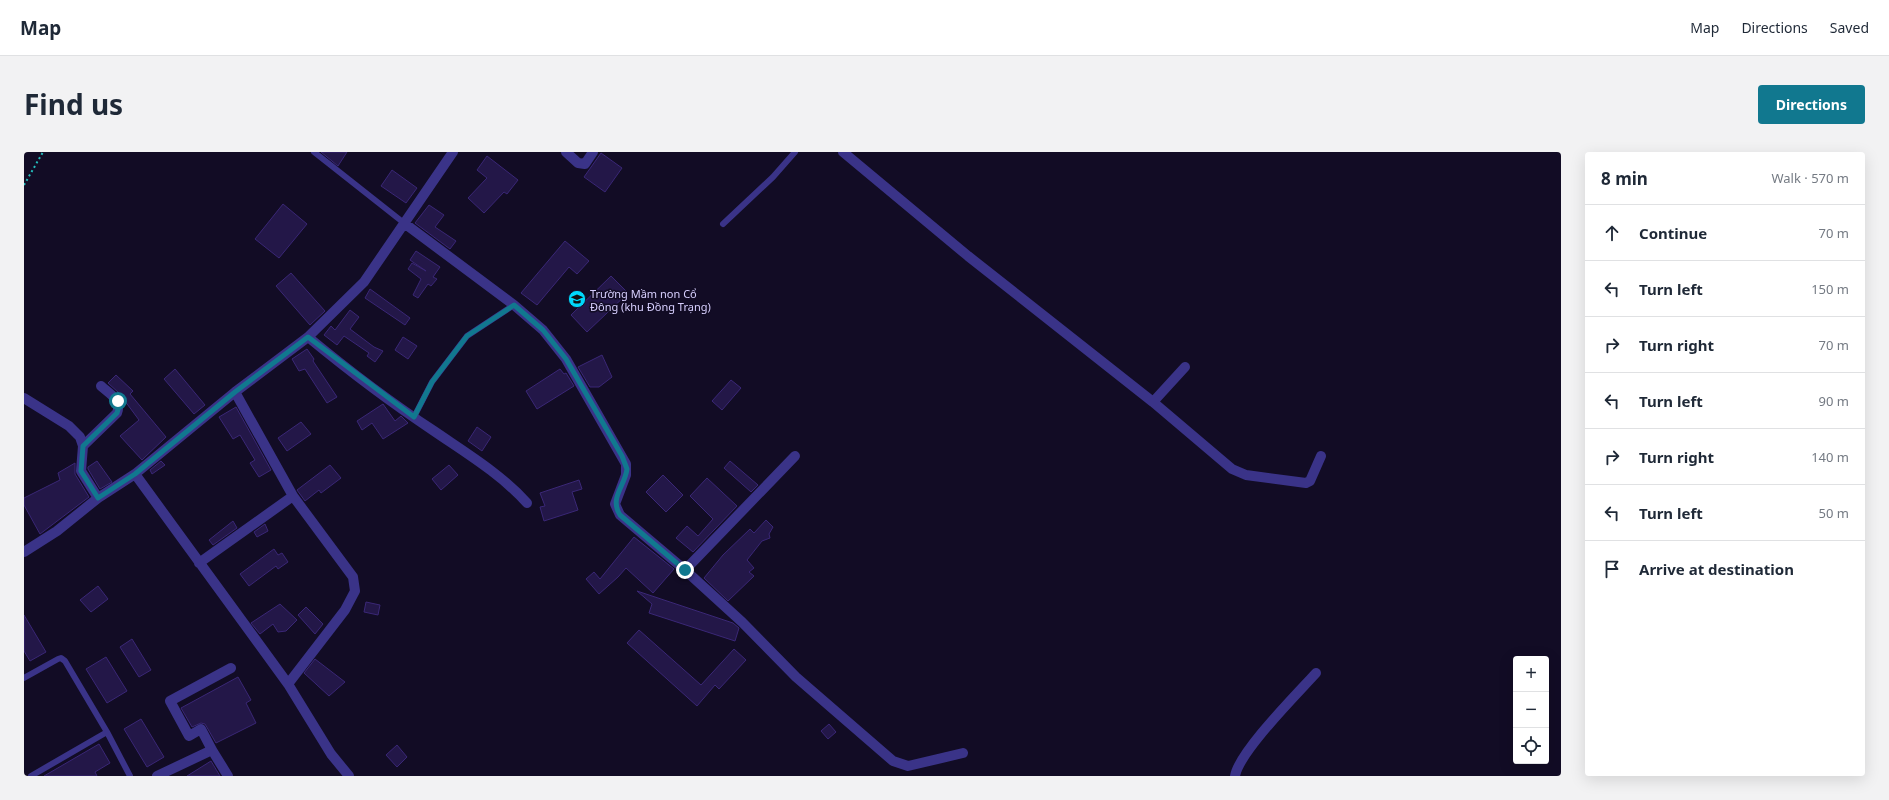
<!DOCTYPE html>
<html lang="en">
<head>
<meta charset="utf-8">
<style>
	body { margin:0; font-family:"Noto Sans",sans-serif; background:#f2f2f3; color:#1f2937 }
	.controls { position:absolute; right:12px; bottom:12px; display:grid; overflow:hidden; border-radius:4px; box-shadow:0 4px 16px #0002 }
	.controls button { width:36px; height:36px; display:grid; place-items:center; padding:0; border:0; border-bottom:1px solid #e0e1e3; background:#fff; color:#1f2937; font:20px sans-serif }
	.stop { position:absolute; width:12px; height:12px; margin:-9px; border:3px solid #11788f; border-radius:50%; background:#fff }
	.stop.end { background:#11788f; border-color:#fff; box-shadow:0 1px 4px #0008 }
	.list { margin:0; padding:0; list-style:none }
	h2 { display:flex; justify-content:space-between; align-items:center; height:52px; margin:0; padding:0 16px; font-size:17px }
	h2 small { font-size:13px; font-weight:400; color:#747a83 }
	.list li { display:grid; grid-template-columns:26px 1fr auto; gap:12px; align-items:center; box-sizing:border-box; height:56px; padding:0 16px; border-top:1px solid #e0e1e3 }
	.list b { display:block; font-size:15px; white-space:nowrap }
	.list em { font-size:13px; font-style:normal; color:#747a83 }
	.icon { flex:none; width:22px; height:22px; fill:none; stroke:currentColor; stroke-width:2; stroke-linecap:round; stroke-linejoin:round }
	.map { position:relative; flex:none; width:1537px; height:624px; overflow:hidden; border-radius:4px }
	header { display:flex; align-items:center; gap:24px; box-sizing:border-box; height:56px; padding:0 20px; background:#fff; border-bottom:1px solid #e0e1e3 }
	header strong { font-size:19px }
	nav { display:flex; gap:22px; margin-inline-start:auto; font-size:14px }
	.intro { display:flex; align-items:center; justify-content:space-between; box-sizing:border-box; height:96px; padding:0 24px }
	h1 { margin:0; font-size:28px }
	.button { padding:10px 18px; border-radius:4px; background:#11788f; color:#fff; font-size:14px; font-weight:700 }
	main { display:flex; gap:24px; padding:0 24px }
	aside { flex:1; background:#fff; border-radius:4px; box-shadow:0 4px 16px #0002 }
	.map>svg:first-child { display:block }
	.building { fill:#231748; stroke:#3a2776 }
	.lines { fill:none; stroke-linecap:round; stroke-linejoin:round }
	.path { stroke:#24bfbd; stroke-width:2; stroke-dasharray:2 3; stroke-linecap:butt }
	.service { stroke:#3a3388; stroke-width:6 }
	.minor { stroke:#3a3388; stroke-width:10 }
	.route { stroke:#11788f; stroke-width:5 }
	.labels { text-anchor:middle; dominant-baseline:central; stroke-width:3; stroke-linejoin:round; paint-order:stroke }
	.poi-label { font-size:11px; fill:#d8d0ff; stroke:#120c25; text-anchor:start }
</style>
</head>
<body>
<header>
<strong>Map</strong>
<nav><a>Map</a><a>Directions</a><a>Saved</a></nav>
</header>
<div class="intro"><h1>Find us</h1><a class="button">Directions</a></div>
<main>
<div class="map">
<svg width="1537" height="624" viewBox="0 0 1537 624">
	<rect width="100%" height="100%" fill="#120c25"/>
	<path class="building" d="M297,0H323L314,14Z
		M577,1L598,16L581,40L560,25Z
		M463,4L494,28L483,42L480,40L460,61L444,46L463,26L453,18Z
		M368,18L393,36L382,51L357,34Z
		M259,52L283,72L255,106L231,87Z
		M405,53L420,63L411,75L432,89L426,97L391,71Z
		M541,89L565,109L553,122L545,115L513,153L497,141Z
		M392,99L416,115L409,125L413,127L407,134L404,132L394,146L389,143L397,127L384,117L388,111L402,119L386,108Z
		M267,121L301,159L286,173L252,134Z
		M587,124L604,141L563,180L547,163Z
		M346,137L386,166L381,173L341,146Z
		M326,158L335,165L326,177L350,195L359,199L351,210L343,204L345,201L320,184L313,193L300,183L307,174L311,178Z
		M379,185L393,194L384,207L371,198Z
		M283,197L290,207L289,209L313,245L303,251L281,217L275,219L268,207Z
		M578,203L588,225L575,235H566L554,215Z
		M151,217L181,253L170,262L140,227Z
		M536,217L540,222L542,221L550,234L513,257L502,239Z
		M92,223L109,239L106,242L142,285L118,308L96,284L115,268L95,241L84,231Z
		M707,228L717,236L698,258L688,249Z
		M359,252L371,269L377,264L384,271L359,287L348,271L338,278L333,269Z
		M212,255L247,318L235,325L226,311L231,308L216,283L209,287L195,265Z
		M277,270L287,282L263,299L254,286Z
		M453,275L467,285L458,299L444,289Z
		M73,309L88,330L76,337L64,317V315Z
		M137,309L141,313L128,322L126,318Z
		M706,309L734,333L727,340L700,316Z
		M51,311V322L65,345L16,382L0,353V346L36,328L34,321Z
		M306,313L317,326L297,341L295,338L281,349L273,338Z
		M425,313L434,323L417,338L408,327Z
		M639,323L659,343L642,360L622,340Z
		M683,326L713,354L669,400L652,386L663,374L674,384L689,367L666,344Z
		M555,328L558,337L548,340L554,358L520,369L516,355L521,354L516,341Z
		M742,368L749,375L745,382L746,386L738,389L723,408L730,416L725,420L730,424L704,449L680,426L699,403L726,377L730,381Z
		M209,369L213,376L189,393L185,388Z
		M241,372L244,379L233,385L230,380Z
		M610,385L650,417L629,441L602,416L594,425L575,442L562,427L570,420L576,427Z
		M250,397L254,403L258,401L264,410L254,417L252,414L225,434L216,422Z
		M74,434L84,447L67,460L56,448Z
		M613,439L709,471L715,476L711,489L625,461L628,452Z
		M342,450L356,453L354,463L340,460Z
		M256,452L273,468L262,479L254,480L249,472L236,482L227,471Z
		M282,455L299,472L291,482L274,463Z
		M0,463L22,500L6,509L0,499Z
		M615,478L677,533L710,497L722,508L695,537L691,533L673,554L603,491Z
		M108,487L127,518L115,525L96,495Z
		M82,505L103,539L83,551L62,517Z
		M291,507L321,530L305,544L280,521Z
		M214,525L227,548L222,551L232,571L192,591L181,572L177,571L168,575L157,556Z
		M117,567L140,605L123,615L100,577Z
		M805,572L812,580L804,587L797,579Z
		M75,592L86,611L71,620L73,624H20Z
		M373,593L383,605L373,615L362,603Z
		M187,609L196,624H163Z"/>
	<g class="lines">
		<path class="path" d="M0,33L19,0"/>
		<path class="service" d="M290,0L380,71
			M699,72L749,25L771,0
			M390,265L408,230L443,184L490,153
			M0,526L34,507L37,506L41,509L83,580L106,624
			M7,624L83,580"/>
		<path class="minor" d="M542,0L554,11L561,12L569,0
			M819,0L944,104L1129,250L1208,317L1222,323L1282,331L1286,329L1297,304
			M380,71L490,153L519,178L542,207L602,312V323L591,352L596,363L661,418L718,470L772,525L869,609L884,614L939,601
			M284,185C324,218 366,250 410,279C442,301 477,322 503,351
			M211,240L269,344L329,425L331,439L321,458L264,532
			M0,246L45,274L56,285L59,294L57,319L74,346
			M1129,250L1161,215
			M59,294L93,261C98,248 86,242 77,234
			M111,322L264,532L307,602L325,624
			M0,400L33,379L74,346L111,322L211,240L284,185L340,130L429,0
			M175,411L269,344
			M661,418L771,304
			M188,598L204,624
			M133,624L188,598L177,577L165,584L146,549L207,516
			M1211,624C1215,600 1273,542 1292,521"/>
	</g>
	<g class="lines">
		<path class="route" d="M94,249L95,254L93,261L59,294L57,319L74,346L111,322L211,240L284,185L390,265L408,230L443,184L490,153L519,178L542,207L598,304L603,317C601,334 585,346 596,363L661,418"/>
	</g>
	<defs>
		<symbol id="school-disc" viewBox="-11 -11 22 22"><circle r="9.5" fill="#00d8fb" stroke="#120c25"/><path d="M0-5L7-2L0 1L-7-2ZM-4 1L0 2.5L4 1V4Q0 6-4 4Z" fill="#111"/></symbol>
	</defs>
	<g fill-rule="evenodd">
		<use href="#school-disc" x="543" y="137" width="20" height="20"/>
	</g>
	<g class="labels">
		<g class="poi-label">
			<text x="566" y="141">Trường Mầm non Cổ<tspan x="566" dy="13">Đông (khu Đồng Trạng)</tspan></text>
		</g>
	</g>
</svg>
<div class="controls">
<button>+</button>
<button>−</button>
<button><svg class="icon" aria-label="locate" viewBox="0 0 24 24"><circle cx="12" cy="12" r="6"/><path d="M12 2v4M12 18v4M2 12h4M18 12h4"/></svg></button>
</div>
<div class="stop" style="left:94px;top:249px"></div>
<div class="stop end" style="left:661px;top:418px"></div>
</div>
<aside>
<h2>8 min<small>Walk · 570 m</small></h2>
<ul class="list">
<li><svg class="icon" aria-label="ahead" viewBox="0 0 24 24"><path d="M12 20V5M6 11l6-6 6 6"/></svg><div><b>Continue</b></div><em>70 m</em></li>
<li><svg class="icon" aria-label="left" viewBox="0 0 24 24"><path d="M17 20v-9H6M10 6l-5 5 5 5"/></svg><div><b>Turn left</b></div><em>150 m</em></li>
<li><svg class="icon" aria-label="right" viewBox="0 0 24 24"><path d="M7 20v-9h11M14 6l5 5-5 5"/></svg><div><b>Turn right</b></div><em>70 m</em></li>
<li><svg class="icon" aria-label="left" viewBox="0 0 24 24"><path d="M17 20v-9H6M10 6l-5 5 5 5"/></svg><div><b>Turn left</b></div><em>90 m</em></li>
<li><svg class="icon" aria-label="right" viewBox="0 0 24 24"><path d="M7 20v-9h11M14 6l5 5-5 5"/></svg><div><b>Turn right</b></div><em>140 m</em></li>
<li><svg class="icon" aria-label="left" viewBox="0 0 24 24"><path d="M17 20v-9H6M10 6l-5 5 5 5"/></svg><div><b>Turn left</b></div><em>50 m</em></li>
<li><svg class="icon" aria-label="arrive" viewBox="0 0 24 24"><path d="M6 21V4h12l-3 4 3 4H6"/></svg><div><b>Arrive at destination</b></div></li>
</ul>
</aside>
</main>
</body>
</html>
